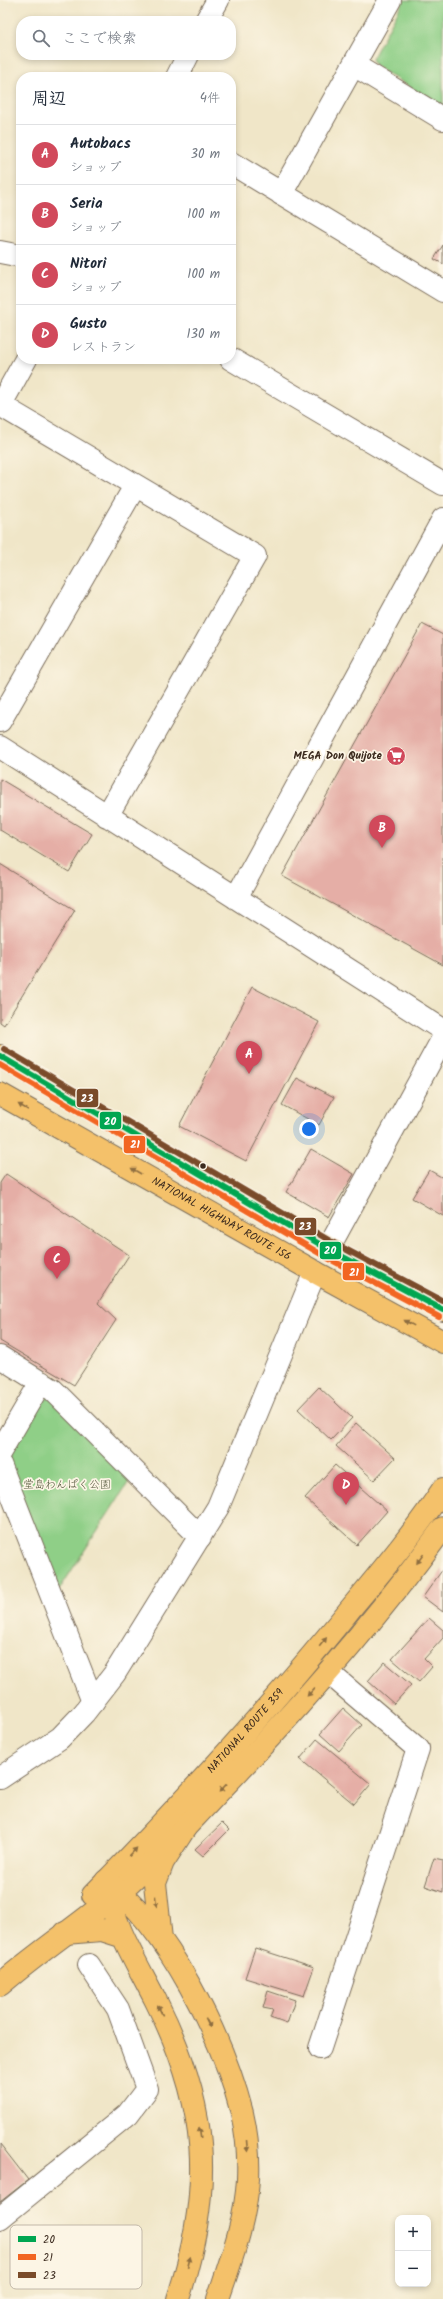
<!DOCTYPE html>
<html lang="ja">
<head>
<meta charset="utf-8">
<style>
	body { margin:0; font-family:Kalam,"Klee One",sans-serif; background:#f2f2f3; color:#1f2937 }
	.controls { position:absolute; right:12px; bottom:12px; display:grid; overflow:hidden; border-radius:8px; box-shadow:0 2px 6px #0003 }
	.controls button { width:36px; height:36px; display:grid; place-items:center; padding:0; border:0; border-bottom:1px solid #e0e1e3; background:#fff; color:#1f2937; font:20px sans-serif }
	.you { position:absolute; left:309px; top:1129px; width:14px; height:14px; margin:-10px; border:3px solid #fff; border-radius:50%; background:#1a73e8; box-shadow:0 0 0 6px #1a73e833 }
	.badge { display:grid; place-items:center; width:26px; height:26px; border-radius:50%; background:#d1495b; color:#fff; font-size:13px; font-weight:700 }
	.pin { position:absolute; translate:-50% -33px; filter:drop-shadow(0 1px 2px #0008) }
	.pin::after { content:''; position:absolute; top:21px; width:14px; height:12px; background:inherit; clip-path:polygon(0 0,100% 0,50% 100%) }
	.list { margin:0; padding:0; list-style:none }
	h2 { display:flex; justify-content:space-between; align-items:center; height:52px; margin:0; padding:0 16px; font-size:17px }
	h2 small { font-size:13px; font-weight:400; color:#747a83 }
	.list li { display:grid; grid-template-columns:26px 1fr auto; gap:12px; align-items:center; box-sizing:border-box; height:60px; padding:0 16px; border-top:1px solid #e0e1e3 }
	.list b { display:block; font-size:15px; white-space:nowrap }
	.list p { margin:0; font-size:13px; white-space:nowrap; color:#747a83 }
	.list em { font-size:13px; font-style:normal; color:#747a83 }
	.icon { flex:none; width:22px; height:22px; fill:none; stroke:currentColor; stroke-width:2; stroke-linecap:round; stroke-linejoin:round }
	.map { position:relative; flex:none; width:443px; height:2299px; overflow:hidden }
	.search { position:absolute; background:#fff; box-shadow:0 2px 6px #0003; left:16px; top:16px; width:220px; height:44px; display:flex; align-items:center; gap:10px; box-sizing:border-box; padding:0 14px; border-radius:16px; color:#747a83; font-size:15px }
	.panel { position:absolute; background:#fff; box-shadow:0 2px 6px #0003; left:16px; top:72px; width:220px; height:292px; border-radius:16px }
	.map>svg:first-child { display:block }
	.green { fill:#8fcf87; stroke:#657c52 }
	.building { fill:#e5aea6 }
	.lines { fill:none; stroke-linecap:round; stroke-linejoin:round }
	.minor-casing { stroke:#7a6c5a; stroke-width:24 }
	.tertiary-casing { stroke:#7a6c5a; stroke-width:24 }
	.trunk-casing { stroke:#7a6c5a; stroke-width:24 }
	.motorway-casing { stroke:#7a6c5a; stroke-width:24 }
	.minor { stroke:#fff; stroke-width:22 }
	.tertiary { stroke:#fff; stroke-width:22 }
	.trunk { stroke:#f4c16a; stroke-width:22 }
	.motorway { stroke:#f4c16a; stroke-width:22 }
	.bus-1-casing { stroke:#fcf5e5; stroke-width:9 }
	.bus-2-casing { stroke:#fcf5e5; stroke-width:9 }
	.bus-3-casing { stroke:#fcf5e5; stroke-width:9 }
	.bus-1 { stroke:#00a651; stroke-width:6 }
	.bus-2 { stroke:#f26522; stroke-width:6 }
	.bus-3 { stroke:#7a4b2a; stroke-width:6 }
	.oneway { fill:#8e6e40 }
	.bus-dot { fill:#3b2a1e; stroke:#fcf5e5; stroke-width:1.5 }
	.labels { text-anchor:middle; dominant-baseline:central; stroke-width:3.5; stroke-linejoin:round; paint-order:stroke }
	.poi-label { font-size:11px; font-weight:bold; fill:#3b2a1e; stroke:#fcf5e5; text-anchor:end }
	.street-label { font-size:11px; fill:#3b2a1e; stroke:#fcf5e5 }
	.park-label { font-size:11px; fill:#505338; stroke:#fcf5e5 }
	.key { fill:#fcf5e5; stroke:#c2b8a9; stroke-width:1 }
	.key-label { font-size:11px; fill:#3b2a1e }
	.line-badge { stroke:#fcf5e5; stroke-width:1.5 }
	.badge-label { font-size:11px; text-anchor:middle; font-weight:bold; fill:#fff }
</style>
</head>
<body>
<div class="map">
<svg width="443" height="2299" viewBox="0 0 443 2299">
	<rect width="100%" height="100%" fill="#fcf5e5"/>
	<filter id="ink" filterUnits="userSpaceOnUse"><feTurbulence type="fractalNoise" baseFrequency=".025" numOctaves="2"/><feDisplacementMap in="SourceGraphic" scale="8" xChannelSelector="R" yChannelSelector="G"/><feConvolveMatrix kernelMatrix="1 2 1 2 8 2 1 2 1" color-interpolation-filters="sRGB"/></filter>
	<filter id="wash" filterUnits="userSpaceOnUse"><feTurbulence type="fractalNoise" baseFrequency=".012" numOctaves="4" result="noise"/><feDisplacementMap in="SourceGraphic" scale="16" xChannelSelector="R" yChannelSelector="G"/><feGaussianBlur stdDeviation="0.9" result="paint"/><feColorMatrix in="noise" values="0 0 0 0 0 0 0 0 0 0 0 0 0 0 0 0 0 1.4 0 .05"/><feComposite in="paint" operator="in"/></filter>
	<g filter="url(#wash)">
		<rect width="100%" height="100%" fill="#f0e6c8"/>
		<path class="green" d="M404,0H443V107L375,66L372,59Z
			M43,1389L130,1480L59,1590L2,1458Z"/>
		<g id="blocks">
			<path class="building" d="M443,245V264L434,259Z
				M422,624L443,635V965L282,876Z
				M0,779L92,834L69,872L0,830Z
				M0,864L75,910L4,1025L0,1022Z
				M252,987L319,1022L246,1161L179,1126Z
				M297,1078L334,1097L319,1125L282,1105Z
				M311,1149L354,1174L329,1217L286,1192Z
				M429,1170L443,1178V1216L412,1198Z
				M6,1174L129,1255L98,1303L116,1320L74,1385L0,1341V1183Z
				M319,1387L352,1418L331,1440L298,1409Z
				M356,1423L395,1458L374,1480L336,1446Z
				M335,1465L387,1511L357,1545L305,1498Z
				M443,1569V1612L423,1597Z
				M429,1618L443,1630V1638L424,1659L432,1667L419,1682L392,1659Z
				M384,1662L411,1685L394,1704L368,1681Z
				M343,1708L362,1725L339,1751L320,1734Z
				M317,1739L371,1784L354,1804L300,1759Z
				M222,1823L229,1830L203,1856L195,1849Z
				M434,1858L443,1860V1892L425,1886Z
				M255,1948L314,1967L304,1996L245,1978Z
				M268,1991L295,2000L287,2024L270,2018L273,2010L263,2008Z
				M0,2144L28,2180L0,2202Z"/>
		</g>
	</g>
	<g filter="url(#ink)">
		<use href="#blocks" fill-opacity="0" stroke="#7a6c5a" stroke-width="1"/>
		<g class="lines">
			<defs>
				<path id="minor" d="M354,65L443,119
					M231,163L443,291
					M281,194L390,0
					M0,405L255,556L107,816
					M0,721L135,486
					M0,747L443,1030
					M236,898L443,519
					M328,1249L443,1038
					M0,1357L53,1390L200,1537
					M0,1452L41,1382
					M0,1464L93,1702
					M320,2048L418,1749L329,1673
					M0,2218L128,2114L147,2089L118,2009L89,1965"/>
				<path id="tertiary" d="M206,21L218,0
					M177,77L188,55
					M0,252L21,256
					M231,359L443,484
					M0,406L26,359
					M0,1778L60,1738L84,1713L115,1673L218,1507L315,1272"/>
				<g id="trunk">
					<path d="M0,1056L328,1249L443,1310"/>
					<path id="s1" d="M0,1094L315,1272L443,1342"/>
					<path id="s2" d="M93,1895C181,1805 267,1711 347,1613C380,1573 414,1533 443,1489"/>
					<path d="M0,1985C38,1952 81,1924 119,1892C158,1858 194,1818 230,1780C306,1700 379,1617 443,1528"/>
				</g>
				<path id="motorway" d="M106,1881C168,1926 223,2039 242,2113C247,2134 249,2157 248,2179C246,2220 231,2260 218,2299
					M106,1881C113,1926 136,1961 156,2001C209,2106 214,2187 178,2299
					M65,1933L102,1930L121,1936
					M161,1939L155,1883L163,1862L185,1828"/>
			</defs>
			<use href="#minor" class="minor-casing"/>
			<use href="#tertiary" class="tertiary-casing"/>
			<use href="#trunk" class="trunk-casing"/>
			<use href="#motorway" class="motorway-casing"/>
			<use href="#minor" class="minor"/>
			<use href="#tertiary" class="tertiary"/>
			<use href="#trunk" class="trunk"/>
			<use href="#motorway" class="motorway"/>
			<defs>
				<path id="bus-1" d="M0,1056L328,1249L443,1310"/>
				<path id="bus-2" d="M0,1065L324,1256L439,1317"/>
				<path id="bus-3" d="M4,1049L332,1242L443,1301"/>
			</defs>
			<use href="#bus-1" class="bus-1-casing"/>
			<use href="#bus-2" class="bus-2-casing"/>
			<use href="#bus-3" class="bus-3-casing"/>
			<use href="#bus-1" class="bus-1"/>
			<use href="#bus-2" class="bus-2"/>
			<use href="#bus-3" class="bus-3"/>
		</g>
		<defs><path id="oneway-solid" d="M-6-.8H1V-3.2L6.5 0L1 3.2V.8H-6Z"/></defs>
		<g class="oneway">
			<use href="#oneway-solid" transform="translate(23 1107) rotate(-150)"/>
			<use href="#oneway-solid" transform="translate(136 1171) rotate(-150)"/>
			<use href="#oneway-solid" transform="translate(409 1323) rotate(-151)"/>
			<use href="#oneway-solid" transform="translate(420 1559) rotate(126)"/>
			<use href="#oneway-solid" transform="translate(323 1642) rotate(-51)"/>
			<use href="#oneway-solid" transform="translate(311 1692) rotate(133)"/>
			<use href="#oneway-solid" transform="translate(223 1788) rotate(133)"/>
			<use href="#oneway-solid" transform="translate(133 1852) rotate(-47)"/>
			<use href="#oneway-solid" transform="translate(156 1901) rotate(83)"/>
			<use href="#oneway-solid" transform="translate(160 2010) rotate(-116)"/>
			<use href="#oneway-solid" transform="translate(208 2023) rotate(64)"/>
			<use href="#oneway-solid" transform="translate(200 2133) rotate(-98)"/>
			<use href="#oneway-solid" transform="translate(247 2146) rotate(85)"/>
			<use href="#oneway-solid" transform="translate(189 2262) rotate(-76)"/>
		</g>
	</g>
	<defs>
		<symbol id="supermarket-disc" viewBox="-11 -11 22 22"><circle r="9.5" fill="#d1495b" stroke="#fcf5e5"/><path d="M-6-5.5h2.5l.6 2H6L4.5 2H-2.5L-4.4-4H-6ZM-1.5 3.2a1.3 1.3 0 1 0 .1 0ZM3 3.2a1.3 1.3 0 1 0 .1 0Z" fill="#fff"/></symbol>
	</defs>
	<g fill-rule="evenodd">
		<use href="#supermarket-disc" x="385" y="745" width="22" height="22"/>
	</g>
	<circle class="bus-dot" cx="203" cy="1166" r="3.5"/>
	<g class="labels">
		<g class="poi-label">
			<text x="382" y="756">MEGA Don Quijote</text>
		</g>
		<g class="street-label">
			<text stroke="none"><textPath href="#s1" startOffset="254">NATIONAL HIGHWAY ROUTE 156</textPath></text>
			<text stroke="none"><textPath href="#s2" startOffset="224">NATIONAL ROUTE 359</textPath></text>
		</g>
		<g class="park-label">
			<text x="67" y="1485">堂島わんぱく公園</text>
		</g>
	</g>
	<rect x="10" y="2225" width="132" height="64" rx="6" class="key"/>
	<rect x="18" y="2236" width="18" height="6" fill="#00a651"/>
	<rect x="18" y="2254" width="18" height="6" fill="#f26522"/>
	<rect x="18" y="2272" width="18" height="6" fill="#7a4b2a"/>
	<g class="key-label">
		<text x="43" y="2243">20</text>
		<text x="43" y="2261">21</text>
		<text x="43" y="2279">23</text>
	</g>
	<g class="line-badge">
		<rect x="76" y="1088" width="23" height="20" rx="4" fill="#7a4b2a"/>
		<rect x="99" y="1111" width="23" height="19" rx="4" fill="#00a651"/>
		<rect x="123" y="1135" width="23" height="19" rx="4" fill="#f26522"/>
		<rect x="294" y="1217" width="23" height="19" rx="4" fill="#7a4b2a"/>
		<rect x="319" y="1241" width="23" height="19" rx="4" fill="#00a651"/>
		<rect x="342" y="1262" width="23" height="19" rx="4" fill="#f26522"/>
	</g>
	<g class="badge-label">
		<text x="87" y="1102">23</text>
		<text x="110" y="1125">20</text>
		<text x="135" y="1148">21</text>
		<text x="305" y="1230">23</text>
		<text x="330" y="1254">20</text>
		<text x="354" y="1276">21</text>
	</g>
</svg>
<div class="controls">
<button>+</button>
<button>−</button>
</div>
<div class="you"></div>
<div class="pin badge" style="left:249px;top:1074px">A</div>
<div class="pin badge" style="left:382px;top:848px">B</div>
<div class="pin badge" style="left:57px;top:1279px">C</div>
<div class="pin badge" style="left:346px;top:1505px">D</div>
<div class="search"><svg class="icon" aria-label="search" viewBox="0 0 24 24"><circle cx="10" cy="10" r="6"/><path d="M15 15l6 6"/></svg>ここで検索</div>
<section class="panel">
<h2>周辺<small>4件</small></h2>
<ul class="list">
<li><span class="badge">A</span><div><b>Autobacs</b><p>ショップ</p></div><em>30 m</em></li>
<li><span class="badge">B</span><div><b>Seria</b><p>ショップ</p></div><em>100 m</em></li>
<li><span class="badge">C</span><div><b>Nitori</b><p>ショップ</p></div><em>100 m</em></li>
<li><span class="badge">D</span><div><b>Gusto</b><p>レストラン</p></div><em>130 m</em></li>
</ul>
</section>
</div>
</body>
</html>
